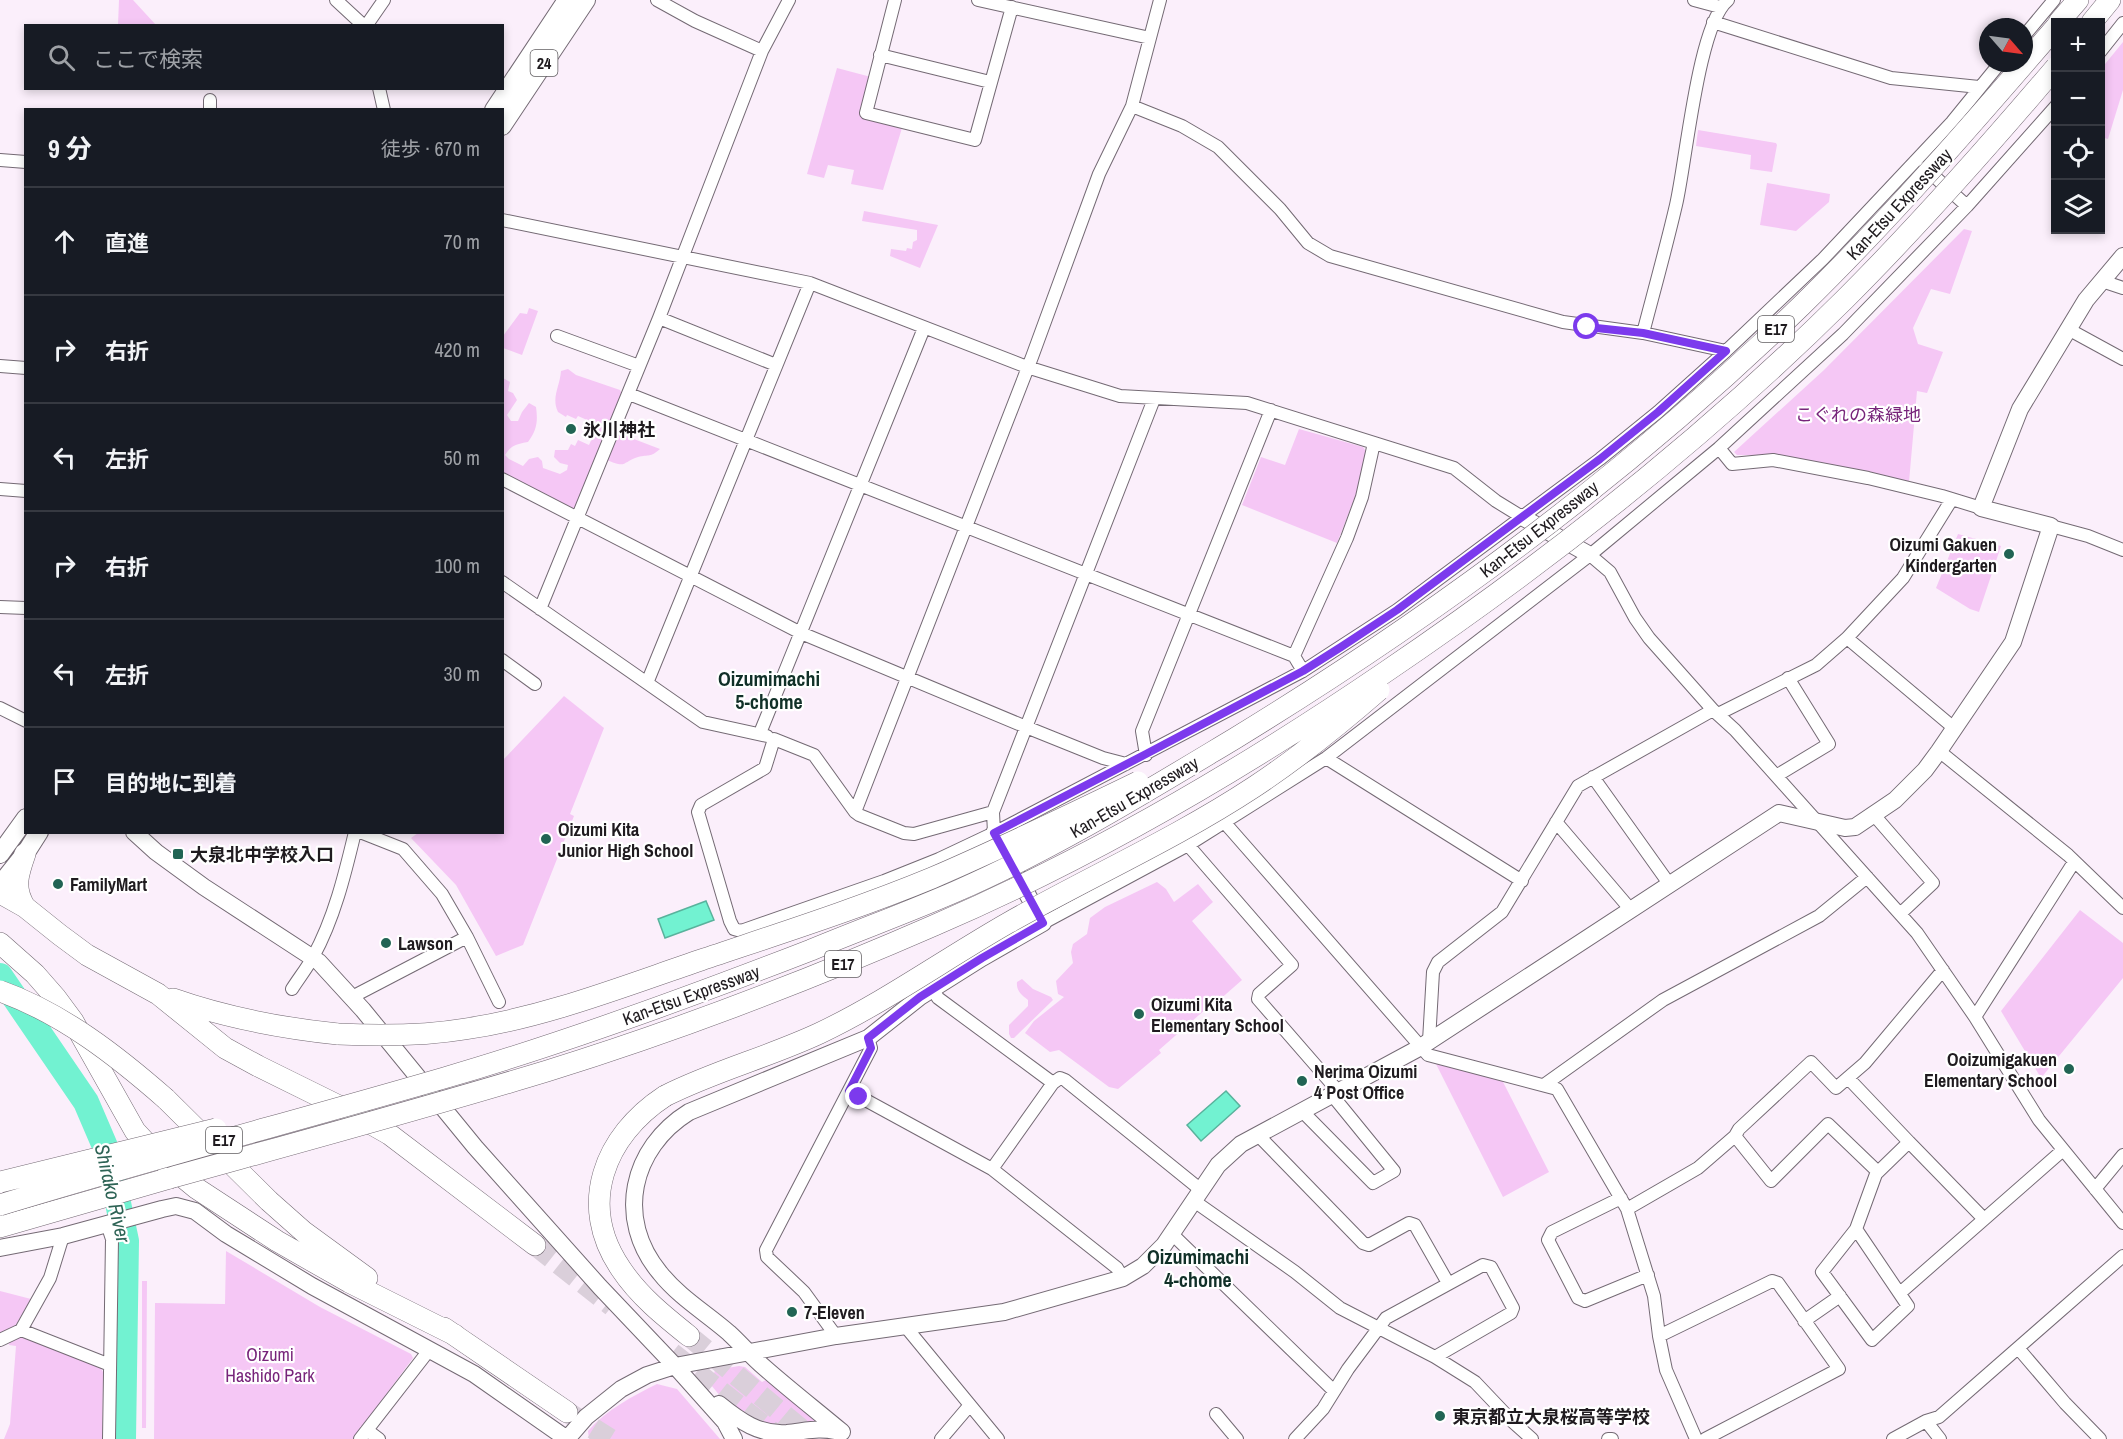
<!DOCTYPE html>
<html lang="ja">
<head>
<meta charset="utf-8">
<style>
	body { margin:0; font-family:"Archivo Narrow","Noto Sans JP",sans-serif; background:#242831; color:#f1f3f6 }
	.controls { position:absolute; right:18px; top:18px; display:grid; overflow:hidden; border-radius:0px; box-shadow:0 3px 9px #0003 }
	.controls button { width:54px; height:54px; display:grid; place-items:center; padding:0; border:0; border-bottom:2px solid #363941; background:#171b24; color:#f1f3f6; font:30px sans-serif }
	.compass { position:absolute; left:1979px; top:18px; width:54px; height:54px; border-radius:50%; background:#171b24; box-shadow:0 3px 9px #0003; rotate:118deg }
	.stop { position:absolute; width:18px; height:18px; margin:-14px; border:4px solid #7c3aed; border-radius:50%; background:#fff }
	.stop.end { background:#7c3aed; border-color:#fff; box-shadow:0 2px 6px #0008 }
	.list { margin:0; padding:0; list-style:none }
	h2 { display:flex; justify-content:space-between; align-items:center; height:78px; margin:0; padding:0 24px; font-size:26px }
	h2 small { font-size:20px; font-weight:400; color:#9ea1a6 }
	.list li { display:grid; grid-template-columns:39px 1fr auto; gap:18px; align-items:center; box-sizing:border-box; height:108px; padding:0 24px; border-top:2px solid #363941 }
	.list b { display:block; font-size:22px; white-space:nowrap }
	.list em { font-size:20px; font-style:normal; color:#9ea1a6 }
	.icon { flex:none; width:33px; height:33px; fill:none; stroke:currentColor; stroke-width:2; stroke-linecap:round; stroke-linejoin:round }
	.map { position:relative; flex:none; width:2123px; height:1439px; overflow:hidden }
	.search { position:absolute; background:#171b24; box-shadow:0 3px 9px #0003; left:24px; top:24px; width:480px; height:66px; display:flex; align-items:center; gap:15px; box-sizing:border-box; padding:0 21px; border-radius:0px; color:#9ea1a6; font-size:22px }
	.panel { position:absolute; background:#171b24; box-shadow:0 3px 9px #0003; left:24px; top:108px; width:480px; height:726px; border-radius:0px }
	.map>svg:first-child { display:block }
	.green { fill:#f5c7f5 }
	.water { fill:#72f2d1; stroke:#59b29c; stroke-width:1.5 }
	.lines { fill:none; stroke-linecap:round; stroke-linejoin:round }
	.river { stroke:#72f2d1; stroke-width:26 }
	.highway-tunnel { stroke:#dacfda; stroke-width:21; stroke-dasharray:21 10; stroke-linecap:butt }
	.street-casing { stroke:#746a74; stroke-width:14 }
	.secondary-casing { stroke:#746a74; stroke-width:18 }
	.primary-casing { stroke:#746a74; stroke-width:20 }
	.highway-casing { stroke:#746a74; stroke-width:22 }
	.street { stroke:#fff; stroke-width:12 }
	.secondary { stroke:#fff; stroke-width:16 }
	.primary { stroke:#fff; stroke-width:18 }
	.highway { stroke:#fff; stroke-width:21 }
	.highway-bridge-casing { stroke:#746a74; stroke-width:22; stroke-linecap:butt }
	.highway-bridge { stroke:#fff; stroke-width:21 }
	.route { stroke:#7c3aed; stroke-width:8 }
	.poi-dot { fill:#216454; stroke:#fff; stroke-width:2 }
	.labels { text-anchor:middle; dominant-baseline:central; stroke-width:4.5; stroke-linejoin:round; paint-order:stroke }
	.shield { fill:#fff; stroke:#625f62; stroke-width:1.5 }
	.shield-label { font-size:16px; font-weight:bold; fill:#1f1b1f }
	.street-label { font-size:18px; fill:#1f1b1f; stroke:#fff }
	.park-label { font-size:18px; fill:#77247a; stroke:#fff }
	.poi-label { font-size:18px; font-weight:bold; fill:#1f1b1f; stroke:#fff; text-anchor:start }
	.neighbourhood-label { font-size:20px; font-weight:bold; fill:#113028; stroke:#fff }
	.water-label { font-size:20px; font-style:italic; fill:#2d6355; stroke:#fff }
</style>
</head>
<body>
<div class="map">
<svg width="2123" height="1439" viewBox="0 0 2123 1439">
	<rect width="100%" height="100%" fill="#fbeffb"/>
	<path class="green" d="M119,0H133L156,25H118Z
		M2123,42V90L2108,139L2101,137V69Z
		M837,68L871,77L862,112L902,128L883,190L851,184L854,170L828,165L824,178L807,174Z
		M1698,130L1776,143L1777,145L1772,172L1750,169L1751,155L1696,146Z
		M1767,183L1830,194L1829,202L1796,231L1760,225Z
		M864,211L938,225L920,268L890,256L891,249L906,251L907,248L912,249L913,242L917,240V230L862,221Z
		M1964,229L1972,231L1950,294L1931,289L1913,328L1918,344L1943,352L1927,393L1917,391L1909,482L1774,455H1737L1734,452L1824,370Z
		M529,308L538,311L522,355L503,348V336L520,313L527,314Z
		M568,369L576,375L620,390L623,396L578,506L573,509L555,502L503,474V378L510,382L508,391L513,393L517,400L507,415L511,421H518L522,412L529,403L536,407C538,421 537,430 528,442C517,444 511,445 505,455L509,459L523,466L529,459L538,457L542,461L543,468L560,474L567,470L568,465L560,463L554,457L555,450H568L571,444L575,446L578,440L589,445L595,432L585,427L587,420L578,416L576,419L567,415L566,417L558,412C551,398 560,386 561,371Z
		M1299,429L1363,447L1367,453L1357,492L1337,543L1242,505L1261,457L1285,465Z
		M618,433L660,449C650,458 649,454 638,457C622,462 627,469 607,460Z
		M1958,534L2001,546L1979,612L1970,609L1936,588Z
		M564,696L604,728L570,814L574,816L523,945L496,956L456,885L411,838L418,833L502,832L503,760Z
		M1157,882L1166,889L1174,902L1198,884L1213,902L1192,921L1242,980L1209,1009L1207,1008L1159,1050L1161,1053L1118,1089L1109,1087L1059,1050L1050,1052L1025,1033L1034,1021L1064,997L1058,994L1056,981L1073,963L1071,952L1073,944L1087,934L1090,918L1105,907Z
		M2080,910L2123,943V978L2041,1078L2001,1011Z
		M1022,979L1033,989L1051,997L1053,1000L1014,1038H1011L1009,1034V1025L1028,1006V1000C1022,995 1016,991 1017,982Z
		M1436,1064L1502,1080L1549,1172L1503,1197Z
		M226,1251L320,1307L411,1354L413,1358L353,1439H154L155,1303L225,1304Z
		M142,1281H147L146,1428H142Z
		M0,1291L31,1299L14,1328L0,1335Z
		M20,1335L99,1365L103,1372L102,1439H4L10,1424L16,1346L9,1345L10,1340Z
		M739,1366L745,1367L762,1382L766,1380L817,1422L768,1429L731,1409L711,1385L715,1370Z
		M657,1384L677,1389L720,1439H589L588,1431C606,1410 633,1396 657,1384Z"/>
	<path class="water" d="M706,901L714,920L665,938L658,919Z
		M1226,1091L1240,1106L1201,1141L1187,1125Z"/>
	<g class="lines">
		<path class="river" d="M0,976L86,1102L107,1151L126,1241L123,1439"/>
		<path class="highway-tunnel" d="M535,1245L612,1306
			M689,1336L813,1439
			M672,1353L777,1436
			M567,1412L610,1439"/>
		<defs>
			<path id="street" d="M336,0L364,26
				M657,0L695,21L762,51
				M895,0L866,113L975,140L1012,7
				M978,0L1150,38
				M1694,0L1720,7
				M1713,22L1891,78L1979,87
				M366,26L384,0
				M2024,36L2054,0
				M2100,52L2123,23
				M880,55L990,82
				M379,88L384,110
				M1132,106L1182,126L1218,147L1280,209L1308,243L1330,256L1563,322L1643,333L1726,351
				M210,110V100
				M0,160L26,162
				M1925,168L1967,206
				M502,220L810,283L1027,367L1120,396L1247,403L1454,468L1496,501L1522,517
				M2102,281L2123,288
				M659,318L776,365
				M2068,329L2123,359
				M1643,333C1654,291 1666,248 1676,205C1686,163 1698,24 1728,0
				M557,336L639,366
				M0,366L26,368
				M629,394L1294,656L1303,671
				M1719,448L1732,464L1773,460L1868,478L1942,496L1981,508
				M502,479L801,633L1026,727L1103,758L1126,764
				M0,489L26,491
				M2051,526L2088,536L2123,550
				M1590,555L1610,572L1635,618L1649,638L1713,710L1735,730L1917,933L1975,1017L2039,1120L2123,1223
				M502,582L703,722L767,736
				M0,607L26,608
				M540,609L659,318L762,51L789,0
				M1847,638L1954,728
				M1294,656L1347,538L1362,497L1374,443
				M502,660L535,684
				M647,683L810,283
				M0,708L26,721
				M1718,714L1816,665L1847,638L1903,578L1952,499
				M760,733L924,328
				M1939,751L2068,855L2123,908
				M1146,755L1142,731L1271,410
				M1326,758L1522,881
				M1776,776L1829,744L1788,678
				M1593,777L1670,885
				M855,812L1032,357L1099,174L1132,106L1160,0
				M993,812L914,834L904,833L859,815L855,812L814,755L774,739L765,768L701,805L698,812L730,921L734,929L741,931L884,881L939,859L994,833L1303,671L1397,610L1600,459L1658,412L1726,351L1823,259L1952,122L2000,63
				M1874,815L1933,883L1900,914
				M1556,822L1631,910
				M1225,823L1428,1055L1557,1089L1627,1209L1654,1296L1659,1336L1666,1370L1696,1439
				M994,833L993,812L1154,399
				M1188,845L1292,965L1259,994L1258,999L1338,1091
				M1043,923L1188,845L1326,758L1590,555L1719,448L1843,334L1967,206L2056,106
				M467,937L499,1002
				M292,989C299,978 307,968 313,957C334,919 345,874 355,832
				M933,990L938,998L1053,1083L1060,1078L1065,1080L1201,1190
				M352,997L467,937L442,894L403,849L360,832
				M1975,1017L2074,862
				M1429,1041L1433,972L1438,962L1502,912L1578,786L1713,710
				M1848,1078L1909,1142L1876,1174L1856,1229L1822,1272L1872,1340L1908,1306L1856,1229
				M1544,1085L1663,1000L1819,916L1867,877
				M849,1091L992,1169L1117,1268L1123,1278
				M1302,1111L1373,1183L1394,1171L1332,1095
				M1258,1135L1363,1243L1369,1245L1409,1223L1415,1225L1448,1283
				M1735,1136L1771,1181L1828,1124L1878,1172
				M1909,1142L1984,1219
				M992,1169L1053,1083
				M2095,1189L2123,1155
				M1621,1198L1552,1232L1548,1240L1578,1298L1585,1301L1648,1275
				M1194,1201L1295,1272L1340,1308L1435,1357L1475,1382L1513,1422L1532,1439
				M1627,1209L1698,1168L1735,1136L1739,1129L1811,1062L1836,1088L1865,1063L1943,970
				M107,1224L112,1239L109,1439
				M1172,1234L1334,1391
				M1900,1293L2063,1150
				M1804,1321L1840,1296
				M905,1326L998,1439
				M21,1330L50,1278L63,1236
				M836,1336L804,1292L767,1257L766,1250L871,1048L868,1038
				M1659,1336L1772,1281L1778,1283L1839,1369L1705,1439
				M0,1340L21,1330L110,1365
				M2018,1348L2065,1403L2100,1439
				M1216,1414L1237,1439
				M1926,1421L1940,1439
				M367,1430L379,1439
				M360,1439L430,1349
				M941,1439L970,1405
				M1295,1439L1323,1409L1348,1369L1386,1318L1483,1265L1491,1267L1513,1308L1511,1313L1435,1357
				M1608,1439H1612
				M1893,1439L1926,1421L1939,1417L2123,1256"/>
			<path id="secondary" d="M1522,517L1590,555
				M134,832L156,852L204,887L319,962L363,1010L475,1147L600,1287L675,1366L725,1422L734,1439
				M0,1248L63,1236L162,1209L176,1206L195,1211L226,1234L312,1286L474,1374L567,1439
				M719,1404C740,1421 759,1435 787,1433C807,1431 819,1427 840,1432
				M842,1432C817,1411 790,1390 765,1368C752,1357 741,1344 729,1333C706,1313 679,1297 660,1273C615,1219 631,1148 689,1112L868,1038L920,997L982,958L1043,923L994,833
				M567,1439L586,1417L621,1389L647,1375L675,1366L836,1336L1004,1312L1123,1278L1143,1266L1164,1245L1218,1165L1241,1144L1419,1048L1779,813L1845,828L1855,827L1895,800L1925,770L1939,751L2013,642L2051,526L1981,508L2020,409L2086,300L2123,256"/>
			<path id="primary" d="M494,110L567,0
				M502,126L586,0
				M0,854L26,818
				M0,885L25,854L39,832"/>
			<path id="highway" d="M2059,22L2078,0
				M2092,22L2110,0
				M25,854C18,874 13,888 25,907
				M0,893L25,907L60,935L87,955L158,994L225,1048L258,1066L345,1109L389,1134L535,1245
				M0,943L35,974L56,998L73,1021L135,1131L162,1160L196,1188L277,1241L349,1282L455,1335
				M173,999C227,1018 281,1028 338,1034
				M665,1096C604,1136 577,1205 621,1269C639,1296 664,1316 689,1336
				M166,1099L269,1201L304,1232L367,1278
				M0,1227L170,1178
				M444,1328L567,1412"/>
		</defs>
		<use href="#street" class="street-casing"/>
		<use href="#secondary" class="secondary-casing"/>
		<use href="#primary" class="primary-casing"/>
		<use href="#highway" class="highway-casing"/>
		<use href="#street" class="street"/>
		<use href="#secondary" class="secondary"/>
		<use href="#primary" class="primary"/>
		<use href="#highway" class="highway"/>
		<defs>
			<path id="highway-bridge" d="M0,991C62,1013 117,1056 166,1099
				M338,1034C381,1036 423,1036 465,1029C546,1017 624,986 701,960C778,934 857,909 932,878C1002,848 1070,815 1138,782
				M665,1096C714,1071 769,1057 820,1033C885,1002 945,959 1008,923C1089,877 1175,839 1254,787C1298,758 1340,724 1379,690
				M170,1178C296,1143 422,1109 547,1071C679,1030 809,980 935,925C1093,857 1243,769 1384,673C1548,562 1704,439 1845,299C1919,225 1988,147 2056,67
				M0,1182L216,1129
				M0,1205C147,1160 296,1121 444,1078C568,1042 690,997 811,950C859,930 909,912 957,891C1053,849 1144,793 1234,739C1437,615 1631,471 1802,305C1892,217 1974,122 2056,27"/>
		</defs>
		<use href="#highway-bridge" class="highway-bridge-casing"/>
		<use href="#highway-bridge" class="highway-bridge"/>
	</g>
	<g class="lines">
		<path class="route" d="M859,1097L849,1091L871,1048L868,1038L920,997L982,958L1043,923L994,833L1146,754L1303,671L1341,647L1397,610L1600,459L1658,412L1726,351L1643,333L1587,327"/>
	</g>
	<g class="poi-dot">
		<circle cx="571" cy="429" r="6"/>
		<circle cx="2009" cy="554" r="6"/>
		<circle cx="546" cy="839" r="6"/>
		<rect x="172" y="848" width="12" height="12" rx="3"/>
		<circle cx="58" cy="884" r="6"/>
		<circle cx="386" cy="943" r="6"/>
		<circle cx="1139" cy="1014" r="6"/>
		<circle cx="2069" cy="1069" r="6"/>
		<circle cx="1302" cy="1081" r="6"/>
		<circle cx="792" cy="1312" r="6"/>
		<circle cx="1440" cy="1416" r="6"/>
	</g>
	<g class="labels">
		<g class="shield">
			<rect x="530.5" y="50" width="27" height="26" rx="4.5"/>
			<rect x="1758" y="316" width="36" height="26" rx="4.5"/>
			<rect x="825" y="951" width="36" height="26" rx="4.5"/>
			<rect x="206" y="1127" width="36" height="26" rx="4.5"/>
		</g>
		<g class="shield-label">
			<text x="544" y="63">24</text>
			<text x="1776" y="329">E17</text>
			<text x="843" y="964">E17</text>
			<text x="224" y="1140">E17</text>
		</g>
		<g class="street-label">
			<text transform="translate(1899 204) rotate(-47)">Kan-Etsu Expressway</text>
			<text transform="translate(1539 529) rotate(-38)">Kan-Etsu Expressway</text>
			<text transform="translate(1134 797) rotate(-30)">Kan-Etsu Expressway</text>
			<text transform="translate(691 995) rotate(-20)">Kan-Etsu Expressway</text>
		</g>
		<g class="park-label">
			<text x="1858" y="414">こぐれの森緑地</text>
			<text x="270" y="1354">Oizumi<tspan x="270" dy="21">Hashido Park</tspan></text>
		</g>
		<g class="poi-label">
			<text x="583" y="429">氷川神社</text>
			<text x="1997" y="544" text-anchor="end">Oizumi Gakuen<tspan x="1997" dy="21">Kindergarten</tspan></text>
			<text x="558" y="829">Oizumi Kita<tspan x="558" dy="21">Junior High School</tspan></text>
			<text x="190" y="854">大泉北中学校入口</text>
			<text x="70" y="884">FamilyMart</text>
			<text x="398" y="943">Lawson</text>
			<text x="1151" y="1004">Oizumi Kita<tspan x="1151" dy="21">Elementary School</tspan></text>
			<text x="2057" y="1059" text-anchor="end">Ooizumigakuen<tspan x="2057" dy="21">Elementary School</tspan></text>
			<text x="1314" y="1071">Nerima Oizumi<tspan x="1314" dy="21">4 Post Office</tspan></text>
			<text x="804" y="1312">7-Eleven</text>
			<text x="1452" y="1416">東京都立大泉桜高等学校</text>
		</g>
		<g class="neighbourhood-label">
			<text x="769" y="678">Oizumimachi<tspan x="769" dy="23">5-chome</tspan></text>
			<text x="1198" y="1256">Oizumimachi<tspan x="1198" dy="23">4-chome</tspan></text>
		</g>
		<g class="water-label">
			<text transform="translate(113 1193) rotate(77)">Shirako River</text>
		</g>
	</g>
</svg>
<div class="controls">
<button>+</button>
<button>−</button>
<button><svg class="icon" aria-label="locate" viewBox="0 0 24 24"><circle cx="12" cy="12" r="6"/><path d="M12 2v4M12 18v4M2 12h4M18 12h4"/></svg></button>
<button><svg class="icon" aria-label="layers" viewBox="0 0 24 24"><path d="M12 4l9 5-9 5-9-5zM3 14l9 5 9-5"/></svg></button>
</div>
<svg class="compass" viewBox="-18 -18 36 36"><path d="M0-13l5 13h-10z" fill="#e53935"/><path d="M0 13l5-13h-10z" fill="#9ea1a6"/></svg>
<div class="stop" style="left:1587px;top:327px"></div>
<div class="stop end" style="left:859px;top:1097px"></div>
<div class="search"><svg class="icon" aria-label="search" viewBox="0 0 24 24"><circle cx="10" cy="10" r="6"/><path d="M15 15l6 6"/></svg>ここで検索</div>
<section class="panel">
<h2>9 分<small>徒歩 · 670 m</small></h2>
<ul class="list">
<li><svg class="icon" aria-label="ahead" viewBox="0 0 24 24"><path d="M12 20V5M6 11l6-6 6 6"/></svg><div><b>直進</b></div><em>70 m</em></li>
<li><svg class="icon" aria-label="right" viewBox="0 0 24 24"><path d="M7 20v-9h11M14 6l5 5-5 5"/></svg><div><b>右折</b></div><em>420 m</em></li>
<li><svg class="icon" aria-label="left" viewBox="0 0 24 24"><path d="M17 20v-9H6M10 6l-5 5 5 5"/></svg><div><b>左折</b></div><em>50 m</em></li>
<li><svg class="icon" aria-label="right" viewBox="0 0 24 24"><path d="M7 20v-9h11M14 6l5 5-5 5"/></svg><div><b>右折</b></div><em>100 m</em></li>
<li><svg class="icon" aria-label="left" viewBox="0 0 24 24"><path d="M17 20v-9H6M10 6l-5 5 5 5"/></svg><div><b>左折</b></div><em>30 m</em></li>
<li><svg class="icon" aria-label="arrive" viewBox="0 0 24 24"><path d="M6 21V4h12l-3 4 3 4H6"/></svg><div><b>目的地に到着</b></div></li>
</ul>
</section>
</div>
</body>
</html>
